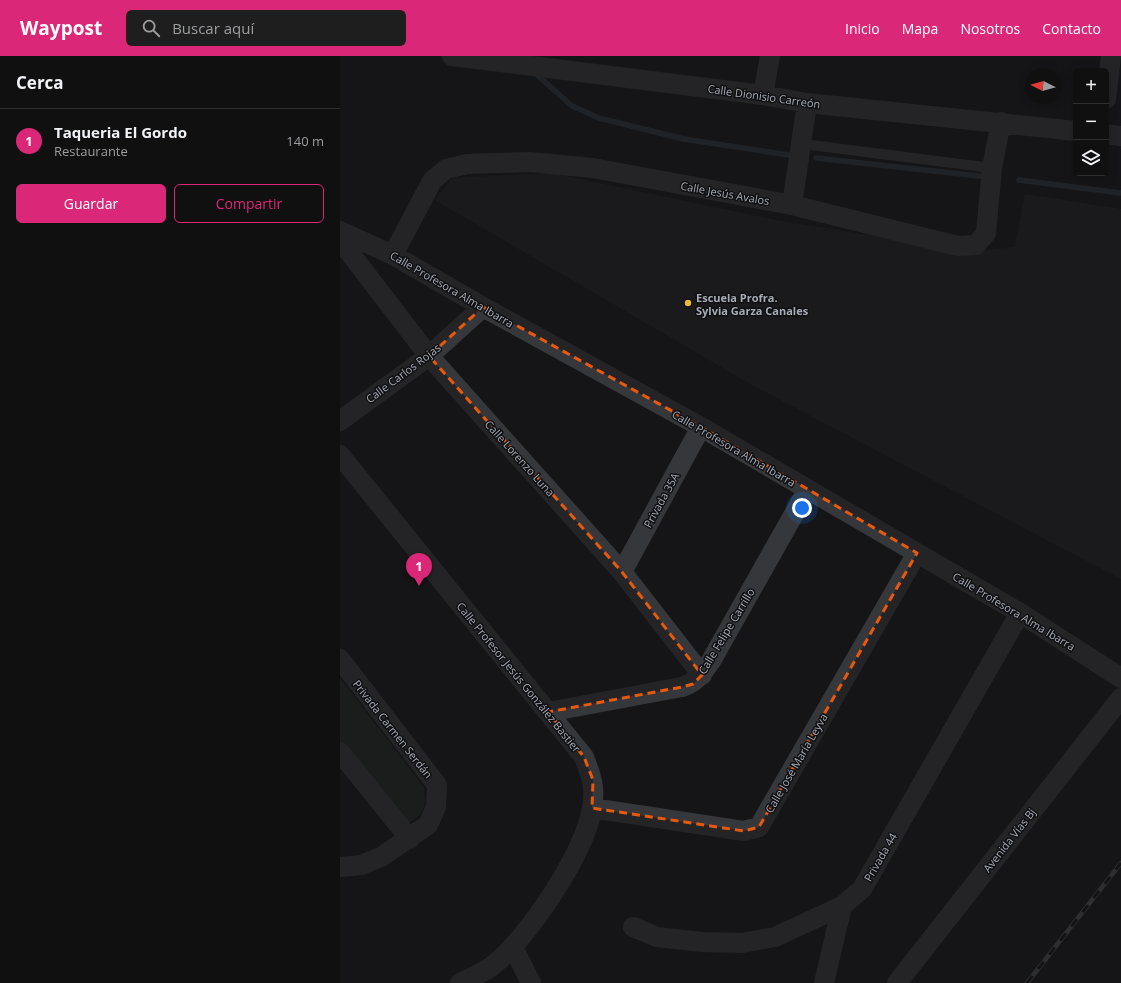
<!DOCTYPE html>
<html lang="es">
<head>
<meta charset="utf-8">
<style>
	body { margin:0; font-family:"Open Sans",sans-serif; background:#1e1e1f; color:#f1f3f6 }
	.controls { position:absolute; right:12px; top:12px; display:grid; overflow:hidden; border-radius:6px; box-shadow:0 2px 10px #0003 }
	.controls button { width:36px; height:36px; display:grid; place-items:center; padding:0; border:0; border-bottom:1px solid #303031; background:#101011; color:#f1f3f6; font:20px sans-serif }
	.compass { position:absolute; left:685px; top:12px; width:36px; height:36px; border-radius:50%; background:#101011; box-shadow:0 2px 10px #0003; rotate:276deg }
	.you { position:absolute; left:462px; top:452px; width:14px; height:14px; margin:-10px; border:3px solid #fff; border-radius:50%; background:#1a73e8; box-shadow:0 0 0 6px #1a73e833 }
	.badge { display:grid; place-items:center; width:26px; height:26px; border-radius:50%; background:#db2777; color:#fff; font-size:13px; font-weight:700 }
	.pin { position:absolute; translate:-50% -33px; filter:drop-shadow(0 1px 2px #0008) }
	.pin::after { content:''; position:absolute; top:21px; width:14px; height:12px; background:inherit; clip-path:polygon(0 0,100% 0,50% 100%) }
	.list { margin:0; padding:0; list-style:none }
	h2 { display:flex; justify-content:space-between; align-items:center; height:52px; margin:0; padding:0 16px; font-size:17px }
	h2 small { font-size:13px; font-weight:400; color:#9c9d9f }
	.list li { display:grid; grid-template-columns:26px 1fr auto; gap:12px; align-items:center; box-sizing:border-box; height:64px; padding:0 16px; border-top:1px solid #303031 }
	.list b { display:block; font-size:15px; white-space:nowrap }
	.list p { margin:0; font-size:13px; white-space:nowrap; color:#9c9d9f }
	.list em { font-size:13px; font-style:normal; color:#9c9d9f }
	.actions { display:flex; gap:8px; padding:12px 16px }
	.actions a { flex:1; padding:9px 0; border:1px solid #db2777; border-radius:6px; text-align:center; font-size:14px; color:#db2777 }
	.actions .main { background:#db2777; color:#fff }
	.icon { flex:none; width:22px; height:22px; fill:none; stroke:currentColor; stroke-width:2; stroke-linecap:round; stroke-linejoin:round }
	.map { position:relative; flex:none; width:781px; height:927px; overflow:hidden }
	header { display:flex; align-items:center; gap:24px; box-sizing:border-box; height:56px; padding:0 20px; background:#db2777; color:#fff }
	header strong { font-size:19px }
	nav { display:flex; gap:22px; margin-inline-start:auto; font-size:14px }
	.search { width:280px; height:36px; background:#1e1e1f; display:flex; align-items:center; gap:10px; box-sizing:border-box; padding:0 14px; border-radius:6px; color:#9c9d9f; font-size:15px }
	main { display:flex }
	aside { flex:1; background:#101011 }
	.map>svg:first-child { display:block }
	.built { fill:#212124 }
	.green { fill:#1f2620 }
	.lines { fill:none; stroke-linecap:round; stroke-linejoin:round }
	.stream { stroke:#2c333a; stroke-width:5.5 }
	.lane { stroke:#36373b; stroke-width:10 }
	.street { stroke:#36373b; stroke-width:20 }
	.rail-casing { stroke:#4b4d52; stroke-width:4.5 }
	.rail { stroke:#101012; stroke-width:3; stroke-dasharray:9; stroke-linecap:butt }
	.marked { fill:none; stroke:#e8590c; stroke-width:3; stroke-dasharray:8 5; stroke-linejoin:round }
	.poi-dot { fill:#eab83a; stroke:#101012; stroke-width:1.5 }
	.labels { text-anchor:middle; dominant-baseline:central; stroke-width:3; stroke-linejoin:round; paint-order:stroke }
	.street-label { font-size:11px; fill:#a7abb6; stroke:#101012 }
	.poi-label { font-size:11px; font-weight:bold; fill:#a7abb6; stroke:#101012; text-anchor:start }
</style>
</head>
<body>
<header>
<strong>Waypost</strong>
<div class="search"><svg class="icon" aria-label="search" viewBox="0 0 24 24"><circle cx="10" cy="10" r="6"/><path d="M15 15l6 6"/></svg>Buscar aquí</div>
<nav><a>Inicio</a><a>Mapa</a><a>Nosotros</a><a>Contacto</a></nav>
</header>
<main>
<aside>
<h2>Cerca<small></small></h2>
<ul class="list">
<li><span class="badge">1</span><div><b>Taqueria El Gordo</b><p>Restaurante</p></div><em>140 m</em></li>
</ul>
<div class="actions"><a class="main">Guardar</a><a>Compartir</a></div>
</aside>
<div class="map">
<svg width="781" height="927" viewBox="0 0 781 927">
	<rect width="100%" height="100%" fill="#151517"/>
	<path class="built" d="M211,117L436,164L632,196L675,191L685,138L781,153V523L414,330L95,144L112,122Z"/>
	<path class="green" d="M0,622L84,731C86,752 85,759 65,768L0,687Z"/>
	<g class="lines">
		<path class="stream" d="M195,17L232,50L259,62L344,83L449,99
			M476,102L648,121
			M679,124L781,137"/>
		<path class="lane" d="M463,88L652,112"/>
		<path class="street" d="M112,0L423,39L467,47L736,75
			M423,39L430,0
			M766,43L771,0
			M766,78L781,80
			M452,149L467,47
			M0,175L53,199L143,251L361,371L680,557L781,622
			M0,184L89,300L282,516L362,619
			M53,199L92,125L106,113L127,108L189,106L253,112L452,149L618,190L636,189L646,177L652,112L661,66
			M0,365L89,300L143,251
			M0,399L244,701C251,719 256,732 252,752C246,795 187,884 152,910C143,917 131,922 120,927
			M282,516L361,371
			M0,603L97,729L96,751L88,769L41,801L21,809L0,811
			M208,656L342,631C357,626 362,618 371,605L467,435
			M0,696L70,783
			M252,752L404,775L419,771L577,497
			M293,871L317,881L362,886L402,887L435,881L502,850L522,833L680,557
			M173,891L191,927
			M484,927L502,850
			M557,927L781,642"/>
		<defs>
			<path id="rail" d="M687,927L781,807"/>
		</defs>
		<use href="#rail" class="rail-casing"/>
		<use href="#rail" class="rail"/>
	</g>
	<path d="M0 0H781V927H0ZM143,251L361,371L577,497L419,771L404,775L252,752L253,724L244,701L208,656L342,631L353,628L362,619L282,516L89,300Z" fill="#151517" fill-opacity=".55" fill-rule="evenodd"/>
	<path class="marked" d="M143,251L361,371L577,497L419,771L404,775L252,752L253,724L244,701L208,656L342,631L353,628L362,619L282,516L89,300Z"/>
	<circle class="poi-dot" cx="348" cy="247" r="4"/>
	<g class="labels">
		<g class="street-label">
			<text transform="translate(424 40) rotate(8)">Calle Dionisio Carreón</text>
			<text transform="translate(385 137) rotate(10)">Calle Jesús Avalos</text>
			<text transform="translate(112 233) rotate(30)">Calle Profesora Alma Ibarra</text>
			<text transform="translate(63 317) rotate(-37)">Calle Carlos Rojas</text>
			<text transform="translate(394 392) rotate(30)">Calle Profesora Alma Ibarra</text>
			<text transform="translate(180 402) rotate(48)">Calle Lorenzo Luna</text>
			<text transform="translate(321 444) rotate(-61)">Privada 35A</text>
			<text transform="translate(674 555) rotate(31)">Calle Profesora Alma Ibarra</text>
			<text transform="translate(386 575) rotate(-59)">Calle Felipe Carrillo</text>
			<text transform="translate(179 621) rotate(51)">Calle Profesor Jesús González Bastier</text>
			<text transform="translate(53 673) rotate(52)">Privada Carmen Serdán</text>
			<text transform="translate(456 707) rotate(-60)">Calle José María Leyva</text>
			<text transform="translate(669 784) rotate(-52)">Avenida Vías Bj</text>
			<text transform="translate(540 801) rotate(-60)">Privada 44</text>
		</g>
		<g class="poi-label">
			<text x="356" y="241">Escuela Profra.<tspan x="356" dy="13">Sylvia Garza Canales</tspan></text>
		</g>
	</g>
</svg>
<div class="controls">
<button>+</button>
<button>−</button>
<button><svg class="icon" aria-label="layers" viewBox="0 0 24 24"><path d="M12 4l9 5-9 5-9-5zM3 14l9 5 9-5"/></svg></button>
</div>
<svg class="compass" viewBox="-18 -18 36 36"><path d="M0-13l5 13h-10z" fill="#e53935"/><path d="M0 13l5-13h-10z" fill="#9c9d9f"/></svg>
<div class="you"></div>
<div class="pin badge" style="left:79px;top:530px">1</div>
</div>
</main>
</body>
</html>
